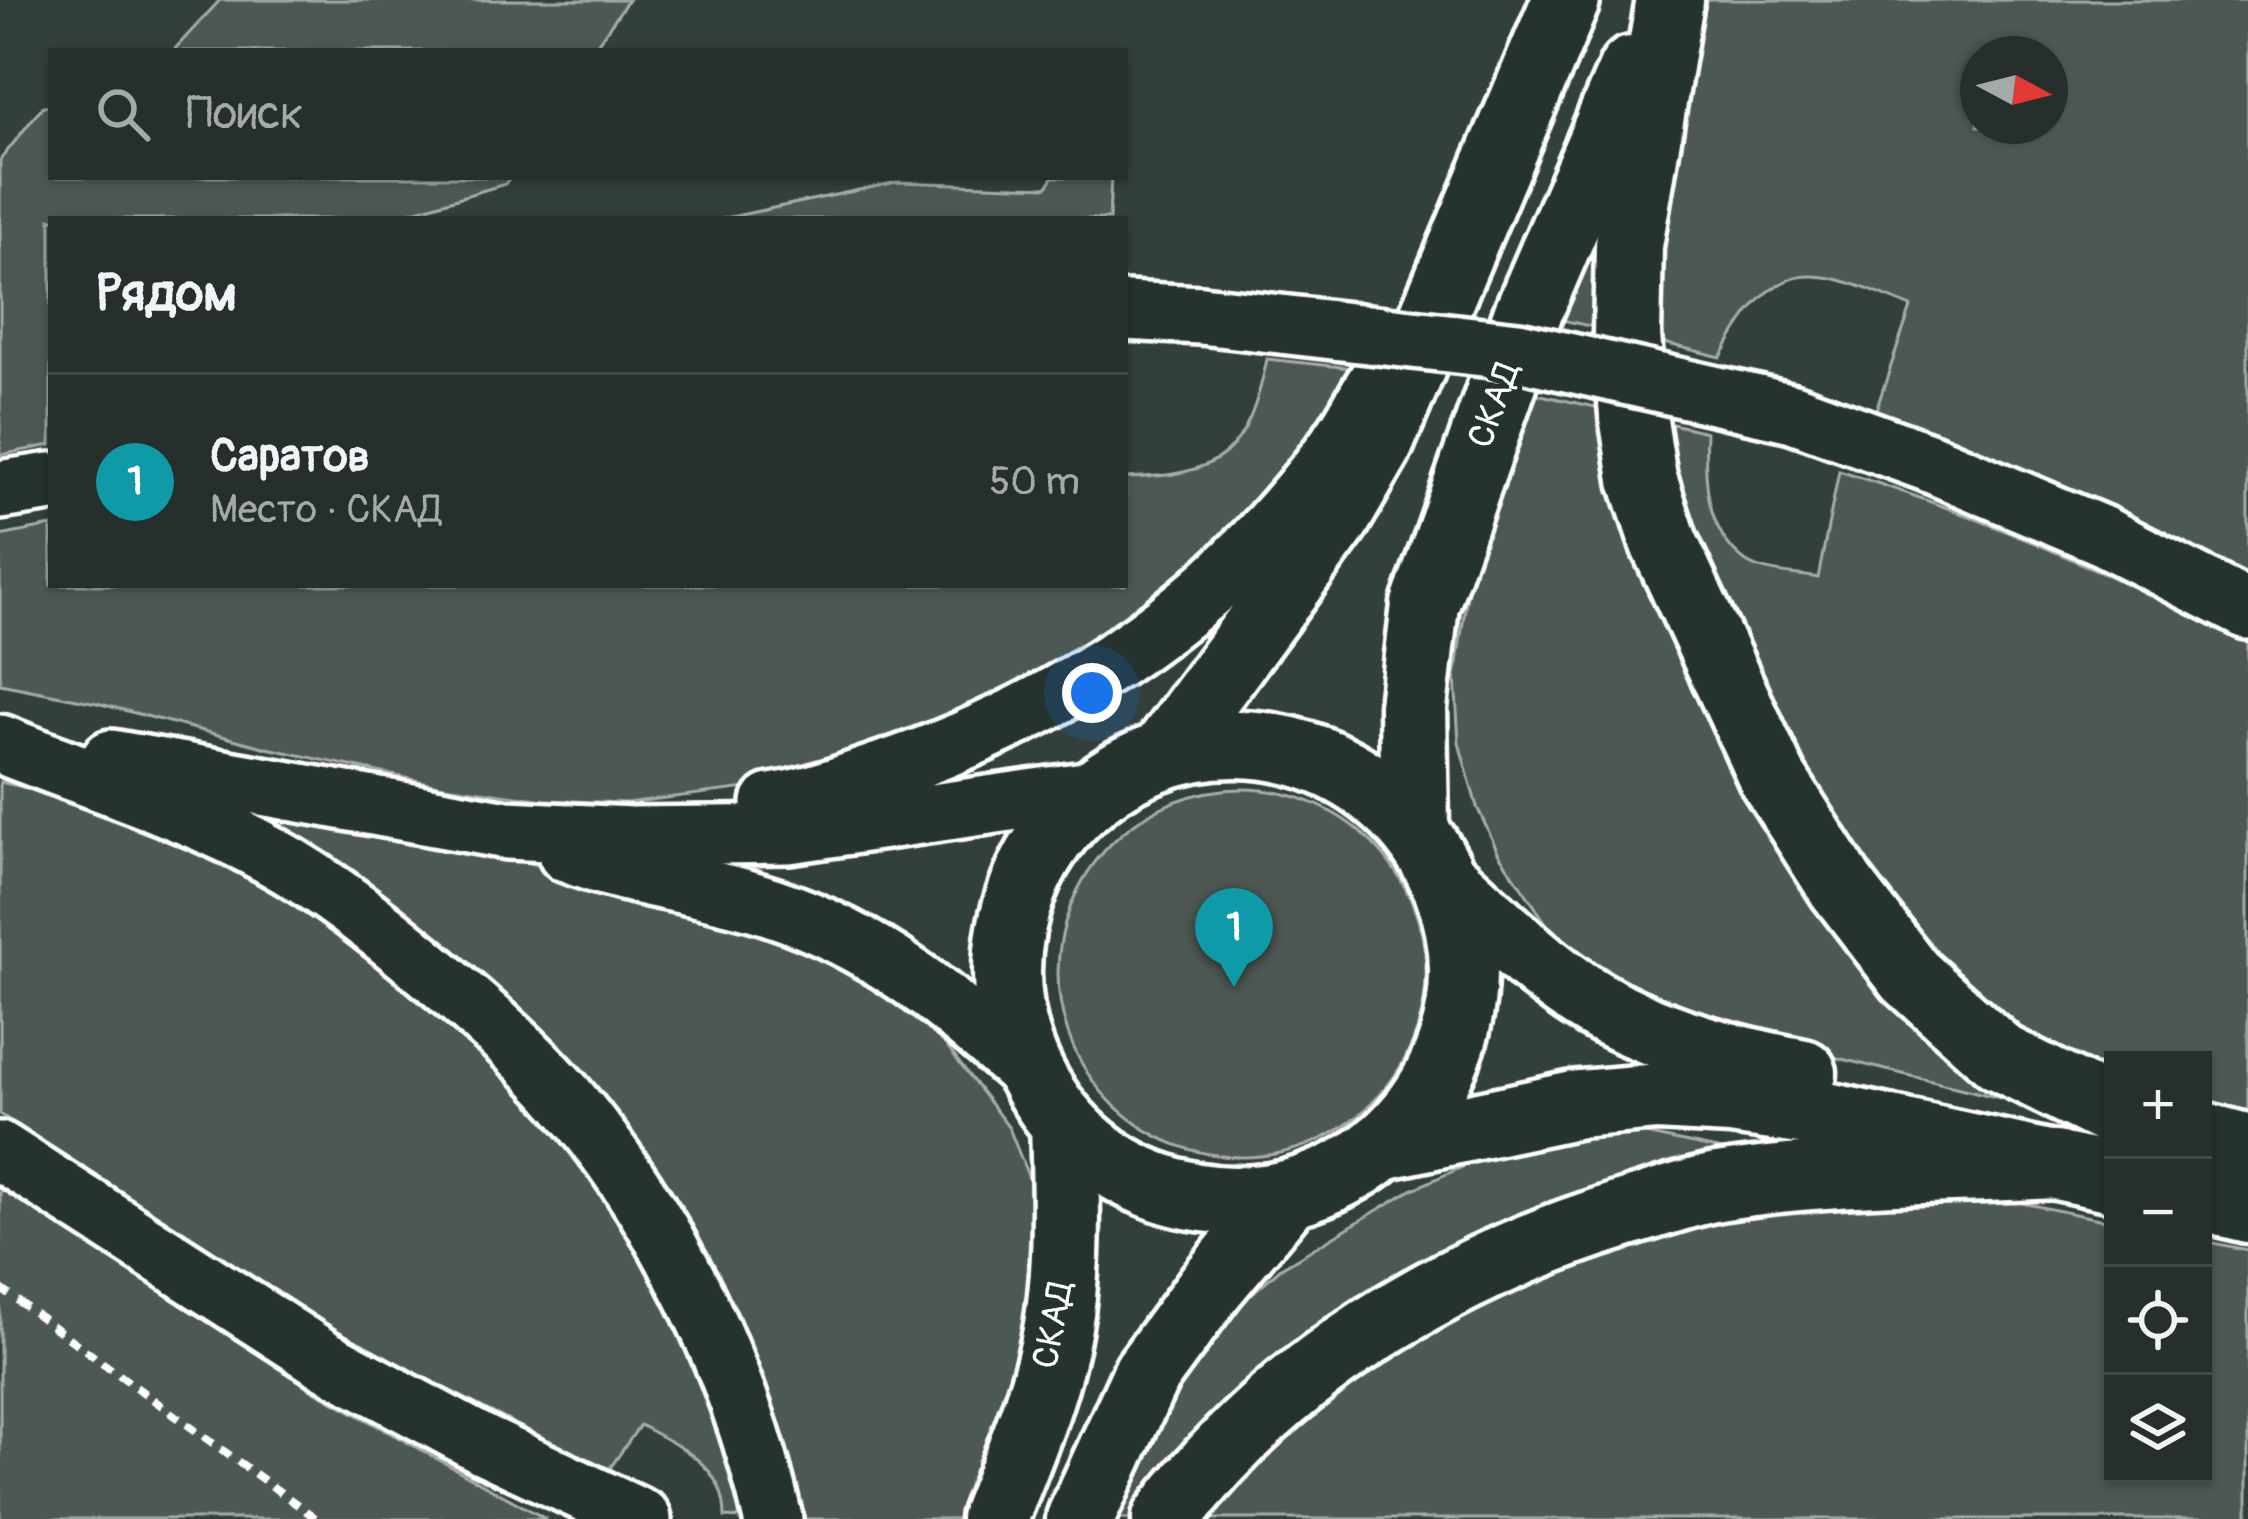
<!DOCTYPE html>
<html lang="ru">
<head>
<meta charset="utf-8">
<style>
	body { margin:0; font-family:Pangolin,sans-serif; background:#2e3734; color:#f1f3f6 }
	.controls { position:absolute; right:36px; bottom:36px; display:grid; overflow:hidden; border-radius:0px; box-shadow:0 3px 9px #0004 }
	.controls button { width:108px; height:108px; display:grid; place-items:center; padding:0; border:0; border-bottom:3px solid #424a48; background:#262f2c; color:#f1f3f6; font:60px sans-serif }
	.compass { position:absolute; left:1960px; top:36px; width:108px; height:108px; border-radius:50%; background:#262f2c; box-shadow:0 3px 9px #0004; rotate:97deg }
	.you { position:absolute; left:1092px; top:693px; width:42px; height:42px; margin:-30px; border:9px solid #fff; border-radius:50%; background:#1a73e8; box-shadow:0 0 0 18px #1a73e833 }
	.badge { display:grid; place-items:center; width:78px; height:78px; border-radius:50%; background:#ffd166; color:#fff; font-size:39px; font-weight:700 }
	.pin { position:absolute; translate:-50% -99px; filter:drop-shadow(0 3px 6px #0008) }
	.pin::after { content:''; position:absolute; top:63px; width:42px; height:36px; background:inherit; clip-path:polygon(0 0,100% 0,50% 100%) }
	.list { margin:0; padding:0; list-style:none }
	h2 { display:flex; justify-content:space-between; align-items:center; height:156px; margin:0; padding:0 48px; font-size:51px }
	h2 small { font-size:39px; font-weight:400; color:#a4a9a9 }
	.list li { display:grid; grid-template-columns:78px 1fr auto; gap:36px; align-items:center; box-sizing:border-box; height:216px; padding:0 48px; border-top:3px solid #424a48 }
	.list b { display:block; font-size:45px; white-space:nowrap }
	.list p { margin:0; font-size:39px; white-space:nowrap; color:#a4a9a9 }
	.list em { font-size:39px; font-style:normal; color:#a4a9a9 }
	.icon { flex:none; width:66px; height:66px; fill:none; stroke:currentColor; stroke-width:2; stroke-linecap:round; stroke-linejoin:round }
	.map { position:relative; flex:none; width:2248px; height:1519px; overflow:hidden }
	.search { position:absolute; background:#262f2c; box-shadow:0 3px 9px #0004; left:48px; top:48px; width:1080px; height:132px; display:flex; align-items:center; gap:30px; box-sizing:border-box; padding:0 42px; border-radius:0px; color:#a4a9a9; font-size:45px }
	.panel { position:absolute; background:#262f2c; box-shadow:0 3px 9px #0004; left:48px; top:216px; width:1080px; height:372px; border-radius:0px }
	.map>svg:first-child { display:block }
	.green { fill:#4d5853; stroke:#a6aca9; stroke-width:3; fill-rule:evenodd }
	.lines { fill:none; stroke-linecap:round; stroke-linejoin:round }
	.primary-casing { stroke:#fff; stroke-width:66 }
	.highway-casing { stroke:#fff; stroke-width:75 }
	.path { stroke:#fff; stroke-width:8; stroke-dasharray:12 9; stroke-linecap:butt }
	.primary { stroke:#26332d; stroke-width:57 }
	.highway { stroke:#26332d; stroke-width:66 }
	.primary-bridge-casing { stroke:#fff; stroke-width:66; stroke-linecap:butt }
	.primary-bridge { stroke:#26332d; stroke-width:57 }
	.labels { text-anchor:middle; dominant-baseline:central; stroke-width:10; stroke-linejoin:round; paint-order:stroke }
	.street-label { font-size:36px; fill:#fff; stroke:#26332d }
</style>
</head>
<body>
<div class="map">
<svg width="2248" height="1519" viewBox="0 0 2248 1519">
	<rect width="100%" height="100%" fill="#333f3a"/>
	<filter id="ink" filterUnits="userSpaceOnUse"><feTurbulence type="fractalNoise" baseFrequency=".00833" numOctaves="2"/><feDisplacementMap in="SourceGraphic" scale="24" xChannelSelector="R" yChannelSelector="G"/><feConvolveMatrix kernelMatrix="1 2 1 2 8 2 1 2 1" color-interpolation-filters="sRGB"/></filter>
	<g filter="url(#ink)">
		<path class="green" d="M220,0H628L592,51H173Z
			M1708,0H2248V576L2115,511L1876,410L1911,307C1813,265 1777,252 1721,357L1651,340L1652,255L1690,29ZM1978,54H2050V126H1978Z
			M43,106H51V177H510L505,184L387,219H51V445L0,455V160Z
			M1621,155L1607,330L1553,318Z
			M1053,177H1111L1109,219H721L897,182L1047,187Z
			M1267,359L1370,370L1262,517L1092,656L787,783L626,803L544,800L438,785L267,748L97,703L0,684V536L51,526V585H1125V478C1223,475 1247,454 1267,359Z
			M1532,393L1618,412L1762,787L2101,1123L1664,1015L1561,945L1499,854L1477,807L1459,743L1455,676L1468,589L1481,535Z
			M1647,418L1706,432C1704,477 1705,531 1745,561C1761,573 1798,574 1818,578L1839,471C1981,514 2114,577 2248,641V1138L2203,1126V1060H2113V1094L2086,1082L1921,963L1785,772Z
			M0,782L61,795L267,870L468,1021L650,1247L758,1519L725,1517C725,1465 680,1447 640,1425L608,1471L332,1331L0,1114Z
			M1058 973a184 184 0 1 1 368 0a184 184 0 1 1-368 0Z
			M196,798L590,875L764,922L870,976L938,1035L1009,1128L1032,1186L1039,1248L1030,1326L968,1519H786L626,1156Z
			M1631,1131L1775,1161L1542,1220L1149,1519H1098L1127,1452L1224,1318L1281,1268L1411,1190L1485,1157L1570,1135Z
			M0,1183L309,1388L546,1519H0Z
			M1989,1196L2113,1222V1474H2203V1241L2248,1250V1519H1188L1427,1313L1717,1206Z"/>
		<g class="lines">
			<defs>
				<path id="primary" d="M1125,311L1201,315
					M1793,413L1928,462L2101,535L2248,610
					M0,490L51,482
					M0,744C90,780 185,808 270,855C328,887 382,930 432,972C478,1011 526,1052 565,1097C667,1217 739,1367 773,1519
					M111,759L507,830L631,836L788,834L1099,789
					M771,803C808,798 842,785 877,773C1027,724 1171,641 1276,521C1300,494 1325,465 1345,435C1362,410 1373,381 1395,359
					M567,853C633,880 705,884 772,907C883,944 947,1002 1033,1078
					M0,1151L322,1358L484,1445L642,1519"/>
				<path id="highway" d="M1670,0L1629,245L1627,335L1633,415L1643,479L1664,543L1773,779L1841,886L1910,976L2000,1057L2113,1113
					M1007 972a228 228 0 1 1 456 0a228 228 0 1 1-456 0Z
					M1163,755L1335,521L1378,447L1566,0
					M1415,830L1413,707L1425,605L1527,315L1632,70
					M1443,879C1495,925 1547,980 1609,1012C1670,1043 1737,1060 1803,1073
					M2203,1136L2248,1148
					M1382,1146L1579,1104L1657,1097L1731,1101L1808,1112L2113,1178
					M2203,1198L2248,1209
					M994,1519C1018,1457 1047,1392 1058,1326C1069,1258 1066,1192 1064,1123
					M1080,1519L1147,1373L1211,1286L1288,1194
					M1166,1519C1279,1369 1444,1270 1621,1215C1653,1206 1685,1193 1718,1187C1828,1169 1944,1171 2055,1165"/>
			</defs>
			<use href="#primary" class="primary-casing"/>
			<use href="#highway" class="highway-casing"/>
			<path class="path" d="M0,1288L317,1519"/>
			<use href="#primary" class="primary"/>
			<use href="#highway" class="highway"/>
			<defs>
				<path id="primary-bridge" d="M1201,315L1518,351L1793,413"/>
			</defs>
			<use href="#primary-bridge" class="primary-bridge-casing"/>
			<use href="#primary-bridge" class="primary-bridge"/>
		</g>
	</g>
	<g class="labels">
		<g class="street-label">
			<text transform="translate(1494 405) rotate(-70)">СКАД</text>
			<text transform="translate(1053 1325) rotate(-79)">СКАД</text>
		</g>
	</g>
</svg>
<div class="controls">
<button>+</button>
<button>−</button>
<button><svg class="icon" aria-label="locate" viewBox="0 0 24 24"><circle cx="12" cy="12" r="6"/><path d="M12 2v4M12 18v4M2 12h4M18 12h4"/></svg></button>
<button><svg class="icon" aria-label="layers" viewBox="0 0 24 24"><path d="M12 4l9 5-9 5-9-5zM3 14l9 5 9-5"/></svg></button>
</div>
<svg class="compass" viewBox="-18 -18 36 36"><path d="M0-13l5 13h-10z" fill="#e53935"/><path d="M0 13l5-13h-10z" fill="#a4a9a9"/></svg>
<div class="you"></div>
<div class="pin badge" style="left:1234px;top:987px;background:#0f9aa8">1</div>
<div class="search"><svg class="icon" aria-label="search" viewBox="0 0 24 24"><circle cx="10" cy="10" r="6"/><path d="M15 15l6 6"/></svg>Поиск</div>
<section class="panel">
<h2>Рядом<small></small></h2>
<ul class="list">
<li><span class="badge" style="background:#0f9aa8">1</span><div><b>Саратов</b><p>Место · СКАД</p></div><em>50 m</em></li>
</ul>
</section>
</div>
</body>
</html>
